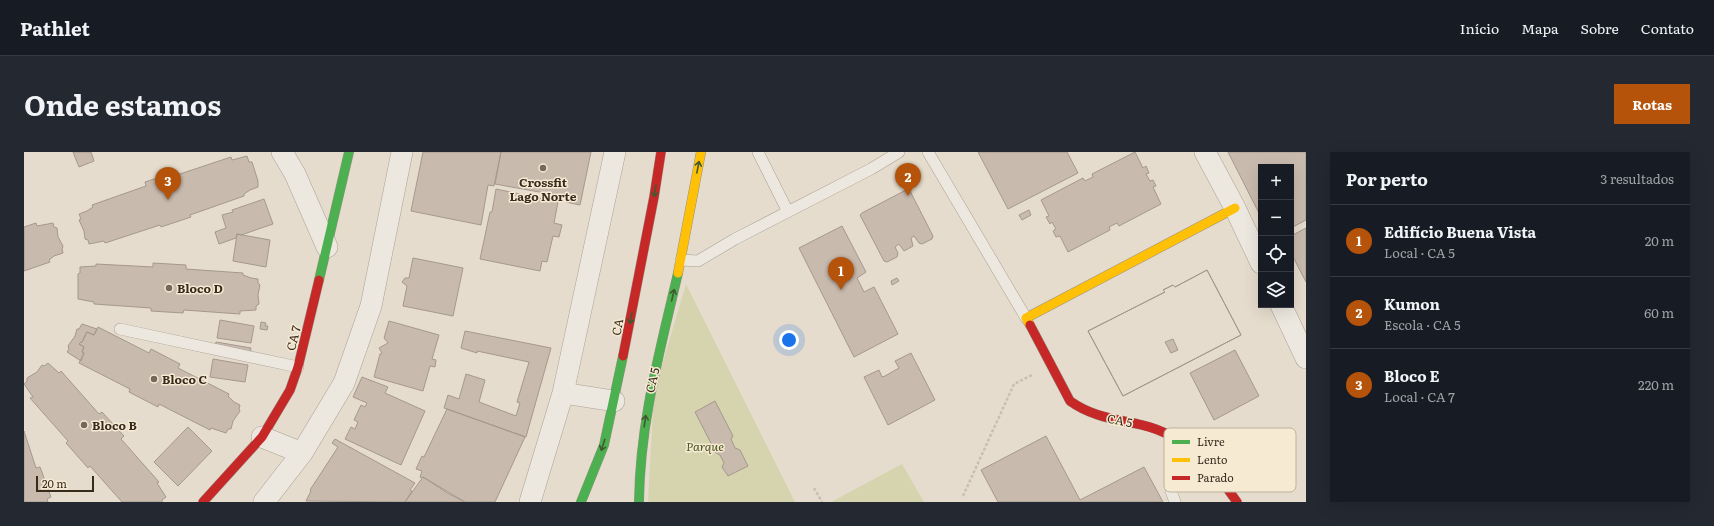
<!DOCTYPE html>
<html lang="pt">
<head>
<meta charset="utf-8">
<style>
	body { margin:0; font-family:Literata,serif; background:#242831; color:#f1f3f6 }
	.controls { position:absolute; right:12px; top:12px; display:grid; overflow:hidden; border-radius:0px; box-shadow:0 4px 16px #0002 }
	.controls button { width:36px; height:36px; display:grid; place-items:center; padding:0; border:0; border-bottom:1px solid #363941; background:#171b24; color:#f1f3f6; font:20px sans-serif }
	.scale { position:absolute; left:12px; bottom:10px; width:58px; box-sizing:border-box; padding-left:4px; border:2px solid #392a1e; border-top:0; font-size:11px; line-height:14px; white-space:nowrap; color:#392a1e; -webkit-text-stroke:3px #f6ebd2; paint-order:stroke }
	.you { position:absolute; left:765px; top:188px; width:14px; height:14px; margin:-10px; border:3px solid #fff; border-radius:50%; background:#1a73e8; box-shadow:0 0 0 6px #1a73e833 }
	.badge { display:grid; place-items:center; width:26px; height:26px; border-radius:50%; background:#b45309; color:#fff; font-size:13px; font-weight:700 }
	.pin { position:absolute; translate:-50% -33px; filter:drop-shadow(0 1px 2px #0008) }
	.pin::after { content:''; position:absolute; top:21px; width:14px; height:12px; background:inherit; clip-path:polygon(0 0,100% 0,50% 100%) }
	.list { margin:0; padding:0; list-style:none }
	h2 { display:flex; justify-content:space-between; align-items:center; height:52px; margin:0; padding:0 16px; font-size:17px }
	h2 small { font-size:13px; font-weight:400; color:#9ea1a6 }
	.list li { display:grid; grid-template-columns:26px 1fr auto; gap:12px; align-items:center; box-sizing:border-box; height:72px; padding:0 16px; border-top:1px solid #363941 }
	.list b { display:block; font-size:15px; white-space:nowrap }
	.list p { margin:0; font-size:13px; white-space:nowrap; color:#9ea1a6 }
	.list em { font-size:13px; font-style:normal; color:#9ea1a6 }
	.icon { flex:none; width:22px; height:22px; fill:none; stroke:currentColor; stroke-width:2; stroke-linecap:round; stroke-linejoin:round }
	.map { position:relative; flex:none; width:1282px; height:350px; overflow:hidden; border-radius:0px }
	header { display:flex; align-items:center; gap:24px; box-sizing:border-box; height:56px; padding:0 20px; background:#171b24; border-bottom:1px solid #363941 }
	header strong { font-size:19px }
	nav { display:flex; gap:22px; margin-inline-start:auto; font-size:14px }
	.intro { display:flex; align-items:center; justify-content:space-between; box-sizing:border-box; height:96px; padding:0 24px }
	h1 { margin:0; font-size:28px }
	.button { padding:10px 18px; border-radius:0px; background:#b45309; color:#fff; font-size:14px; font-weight:700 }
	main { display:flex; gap:24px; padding:0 24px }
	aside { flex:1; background:#171b24; border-radius:0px; box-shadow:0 4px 16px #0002 }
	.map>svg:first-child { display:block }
	.green { fill:#d6d4af }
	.building { fill:#c9baae; stroke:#a5988c; fill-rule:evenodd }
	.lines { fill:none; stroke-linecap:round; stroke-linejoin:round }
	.lane-casing { stroke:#aaa196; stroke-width:12 }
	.street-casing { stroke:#aaa196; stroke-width:22 }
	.fast-casing { stroke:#9a9186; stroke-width:10 }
	.slow-casing { stroke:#9a9186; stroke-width:10 }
	.jam-casing { stroke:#9a9186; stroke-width:10 }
	.path { stroke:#c6bfb5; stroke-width:2.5; stroke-dasharray:3 2; stroke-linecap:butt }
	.lane { stroke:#ede8df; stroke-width:11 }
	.street { stroke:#ede8df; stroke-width:21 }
	.fast { stroke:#4caf50; stroke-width:9 }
	.slow { stroke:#ffc107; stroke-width:9 }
	.jam { stroke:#c62828; stroke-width:9 }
	.oneway { stroke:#405930 }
	.poi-dot { fill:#75685b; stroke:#f6ebd2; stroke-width:1.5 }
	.labels { text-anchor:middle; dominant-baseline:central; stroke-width:3; stroke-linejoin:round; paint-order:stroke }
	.poi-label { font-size:12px; font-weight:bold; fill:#392a1e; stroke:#f6ebd2; text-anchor:start }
	.street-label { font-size:12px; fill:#392a1e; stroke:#f6ebd2 }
	.park-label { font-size:12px; font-style:italic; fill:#4b5624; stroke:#f6ebd2 }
	.key { fill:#f6ebd2; stroke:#bdb19c; stroke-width:1 }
	.key-label { font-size:11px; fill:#392a1e }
</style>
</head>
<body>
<header>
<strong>Pathlet</strong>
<nav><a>Início</a><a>Mapa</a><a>Sobre</a><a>Contato</a></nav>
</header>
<div class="intro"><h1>Onde estamos</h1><a class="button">Rotas</a></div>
<main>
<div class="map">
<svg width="1282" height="350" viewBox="0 0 1282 350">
	<rect width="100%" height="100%" fill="#e5dccd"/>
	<path class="green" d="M662,132L771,350H624L630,240Z
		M878,312L900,350H807Z"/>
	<path class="building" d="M49,0H67L70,9L55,15Z
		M399,0H477L470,34L464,33L457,73L387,59Z
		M477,0H567L556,53L542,50L543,45L471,32Z
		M954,0H1043L1054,21L984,57Z
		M1111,0L1119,16L1122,14L1125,21L1122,22L1126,29L1129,28L1132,34L1129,35L1137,52L1095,74L1093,71L1085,75L1086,78L1044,100L1036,84L1032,85L1029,79L1032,77L1028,70L1026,72L1022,65L1025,64L1017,48L1059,26L1061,29L1069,25L1068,22Z
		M1204,0H1282V68L1267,76V15H1237V65Z
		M223,4L225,10H228L234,29V35L226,38L220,42V44L166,63L167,65L137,75L136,73L81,91L80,89L65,92L64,88L61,87L60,79L55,68L57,67L55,62L63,59L69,55L68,53L122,34L121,30L152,20L153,23L207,5L208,8Z
		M472,37L534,50L530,71L538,73L535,85L529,84L523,110L518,109L516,119L456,107L466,60H468Z
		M882,38L886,39L909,84L908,87L898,92L895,91L890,84L887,86L889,94L880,99L875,92L871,95L874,101L873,105L863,110L860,109L836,63L838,61Z
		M240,47L249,72L217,83L213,82L212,86L195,92L191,80L202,76L198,63L209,60L208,58Z
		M1005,58L1007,63L998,68L995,63Z
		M12,71L13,74L29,71L30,75L33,76L34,85L39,94L38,97L39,101L30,104L25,108L26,110L0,119V75Z
		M818,74L842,120L833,126L840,140L850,135L874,182L830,205L775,96Z
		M1282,76V130L1267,101V84Z
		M213,82L246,88L242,115L209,109Z
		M389,106L439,116L429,164L379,154L383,134L378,130L381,126H385Z
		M129,111L162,113V117L219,121V123L227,126L234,127V131L236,133L234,143L235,152L232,154V158L216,159V162L160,158L159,161L127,159V156L70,152V150L54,147V122L56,121V115L72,114V112L129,115Z
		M1183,118L1217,183L1099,244L1064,179L1141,140L1139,138L1149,133L1151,135ZM1149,187L1154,198L1147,201L1141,190Z
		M1183,118L1217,183L1099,244L1064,179L1141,140L1139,138L1149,133L1151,135Z
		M873,126L875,129L868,133L867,129Z
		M196,168L230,174L227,191L193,186Z
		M365,169L415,183L408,207L412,208L411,215L406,214L399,239L350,225L356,202L358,201L355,196L364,191L360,186Z
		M237,170L242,171L241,174H244L243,178L236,177Z
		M58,172L73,177L70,183L63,180L58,190H57L55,192L60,195L58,200L60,201L57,209L43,200L45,197L44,194L51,184L53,177H55Z
		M74,175L125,201L127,197L156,212L154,216L205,242L204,244L210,250L216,253L215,257L216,259L209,269L207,277H204L202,281L187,276L186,278L135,252L134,255L105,240L106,237L55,211L60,201L58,200L60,195L55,192L57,190H58L63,180L70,183Z
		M441,179L527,196L502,285L420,256L424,243L435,247L442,222L461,228L455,250L492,264L496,251L493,250L505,210L453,199V201L437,196Z
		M192,190L227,196L225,208L190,202Z
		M1211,198L1235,244L1190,268L1166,221Z
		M887,201L911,248L864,273L840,225L855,218L858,225L861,224L875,216L871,209Z
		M189,207L224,213L221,230L186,225Z
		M24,211L35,221L37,219L75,262L78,260L100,284L97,287L135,330L133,331L142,345L138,348V350H98L66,314L64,316L42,291L44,289L6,246L9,245L0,232L3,229V226L13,220L18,213L20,214Z
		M338,225L364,235L361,241L401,259L377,313L321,287L327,275L331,277L334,270L330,268L337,253L341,255L343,251L329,245Z
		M691,249L709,284L707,287L711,296L716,298L724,314L704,324L698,315L700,311L696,303L692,301L671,260Z
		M423,257L501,285L471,350H441L399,325L398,326L396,325L398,319L392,317L398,304L400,305Z
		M164,275L188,299L154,334L130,310Z
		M0,279L12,316L16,315L27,345L23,347L24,350H0Z
		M1022,284L1056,348L1120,315L1139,350H974L957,318Z
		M311,287L391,331L386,338L388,339L381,350L282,349L287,339L286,338L314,295L308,291Z
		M399,325L425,342L441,350H381Z"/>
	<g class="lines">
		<defs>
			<path id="lane" d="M734,0L764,60
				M904,0L1002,166
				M657,108L674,109L711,87L847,17L875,0
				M96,177L274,215
				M1147,339L1151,350"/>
			<path id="street" d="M258,0L271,22L303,95
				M1181,0L1211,56L1237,111
				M1257,153L1282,206
				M539,241L590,249
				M238,285L278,301
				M240,350L278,301L320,231L347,154L378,0
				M506,350L539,241L591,0"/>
			<path id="fast" d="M295,128L325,0
				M557,350L580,293L599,204
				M615,350C616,269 636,199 654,121"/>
			<path id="slow" d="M654,121L677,0
				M1006,173L1002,166L1211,56"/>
			<path id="jam" d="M1006,173L1046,249C1068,265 1092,267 1118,273C1161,283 1189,315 1213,350
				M599,204L630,45L637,0
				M179,350L238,285L266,238L274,215L295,128"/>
		</defs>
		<use href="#lane" class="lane-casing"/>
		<use href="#street" class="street-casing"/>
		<use href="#fast" class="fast-casing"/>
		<use href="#slow" class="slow-casing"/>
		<use href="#jam" class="jam-casing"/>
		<path class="path" d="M790,336L798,350
			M939,344L990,232L1008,223"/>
		<use href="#lane" class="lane"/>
		<use href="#street" class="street"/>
		<use href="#fast" class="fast"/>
		<use href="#slow" class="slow"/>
		<use href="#jam" class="jam"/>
	</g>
	<defs><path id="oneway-shaft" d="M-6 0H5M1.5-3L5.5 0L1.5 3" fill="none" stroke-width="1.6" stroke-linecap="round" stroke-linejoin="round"/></defs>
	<g class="oneway">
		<use href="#oneway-shaft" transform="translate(674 15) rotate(-79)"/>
		<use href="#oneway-shaft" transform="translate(631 39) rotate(99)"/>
		<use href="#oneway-shaft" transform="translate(649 143) rotate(-77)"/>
		<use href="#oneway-shaft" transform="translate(607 166) rotate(101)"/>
		<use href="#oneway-shaft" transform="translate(621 269) rotate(-82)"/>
		<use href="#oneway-shaft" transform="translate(579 293) rotate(108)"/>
	</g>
	<g class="poi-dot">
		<circle cx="519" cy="16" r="4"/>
		<circle cx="145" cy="136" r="4"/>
		<circle cx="130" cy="227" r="4"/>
		<circle cx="60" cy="273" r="4"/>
	</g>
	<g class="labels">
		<g class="poi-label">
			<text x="519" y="30" text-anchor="middle">Crossfit<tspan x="519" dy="14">Lago Norte</tspan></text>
			<text x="153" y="136">Bloco D</text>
			<text x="138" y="227">Bloco C</text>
			<text x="68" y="273">Bloco B</text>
		</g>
		<g class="street-label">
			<text transform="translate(593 175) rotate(-79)">CA</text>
			<text transform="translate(269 186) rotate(-76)">CA 7</text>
			<text transform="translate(628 228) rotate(-77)">CA 5</text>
			<text transform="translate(1096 268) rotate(11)">CA 5</text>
		</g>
		<g class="park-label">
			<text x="681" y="294">Parque</text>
		</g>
	</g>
	<rect x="1140" y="276" width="132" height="64" rx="6" class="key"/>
	<rect x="1148" y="288" width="18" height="4" fill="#4caf50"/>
	<rect x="1148" y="306" width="18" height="4" fill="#ffc107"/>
	<rect x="1148" y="324" width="18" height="4" fill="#c62828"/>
	<g class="key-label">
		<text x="1173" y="294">Livre</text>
		<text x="1173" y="312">Lento</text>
		<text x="1173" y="330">Parado</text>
	</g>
</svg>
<div class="controls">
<button>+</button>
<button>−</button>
<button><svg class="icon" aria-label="locate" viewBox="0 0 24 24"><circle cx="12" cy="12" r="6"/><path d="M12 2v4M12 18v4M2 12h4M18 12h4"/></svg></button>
<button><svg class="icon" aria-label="layers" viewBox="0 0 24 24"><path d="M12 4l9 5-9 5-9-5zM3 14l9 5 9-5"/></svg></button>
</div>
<div class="scale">20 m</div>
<div class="you"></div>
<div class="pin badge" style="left:817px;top:138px">1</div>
<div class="pin badge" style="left:884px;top:44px">2</div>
<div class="pin badge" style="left:144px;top:48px">3</div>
</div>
<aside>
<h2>Por perto<small>3 resultados</small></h2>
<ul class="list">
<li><span class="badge">1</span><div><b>Edifício Buena Vista</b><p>Local · CA 5</p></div><em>20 m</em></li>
<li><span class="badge">2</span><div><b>Kumon</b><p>Escola · CA 5</p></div><em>60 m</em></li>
<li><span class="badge">3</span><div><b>Bloco E</b><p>Local · CA 7</p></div><em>220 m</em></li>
</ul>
</aside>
</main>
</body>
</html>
